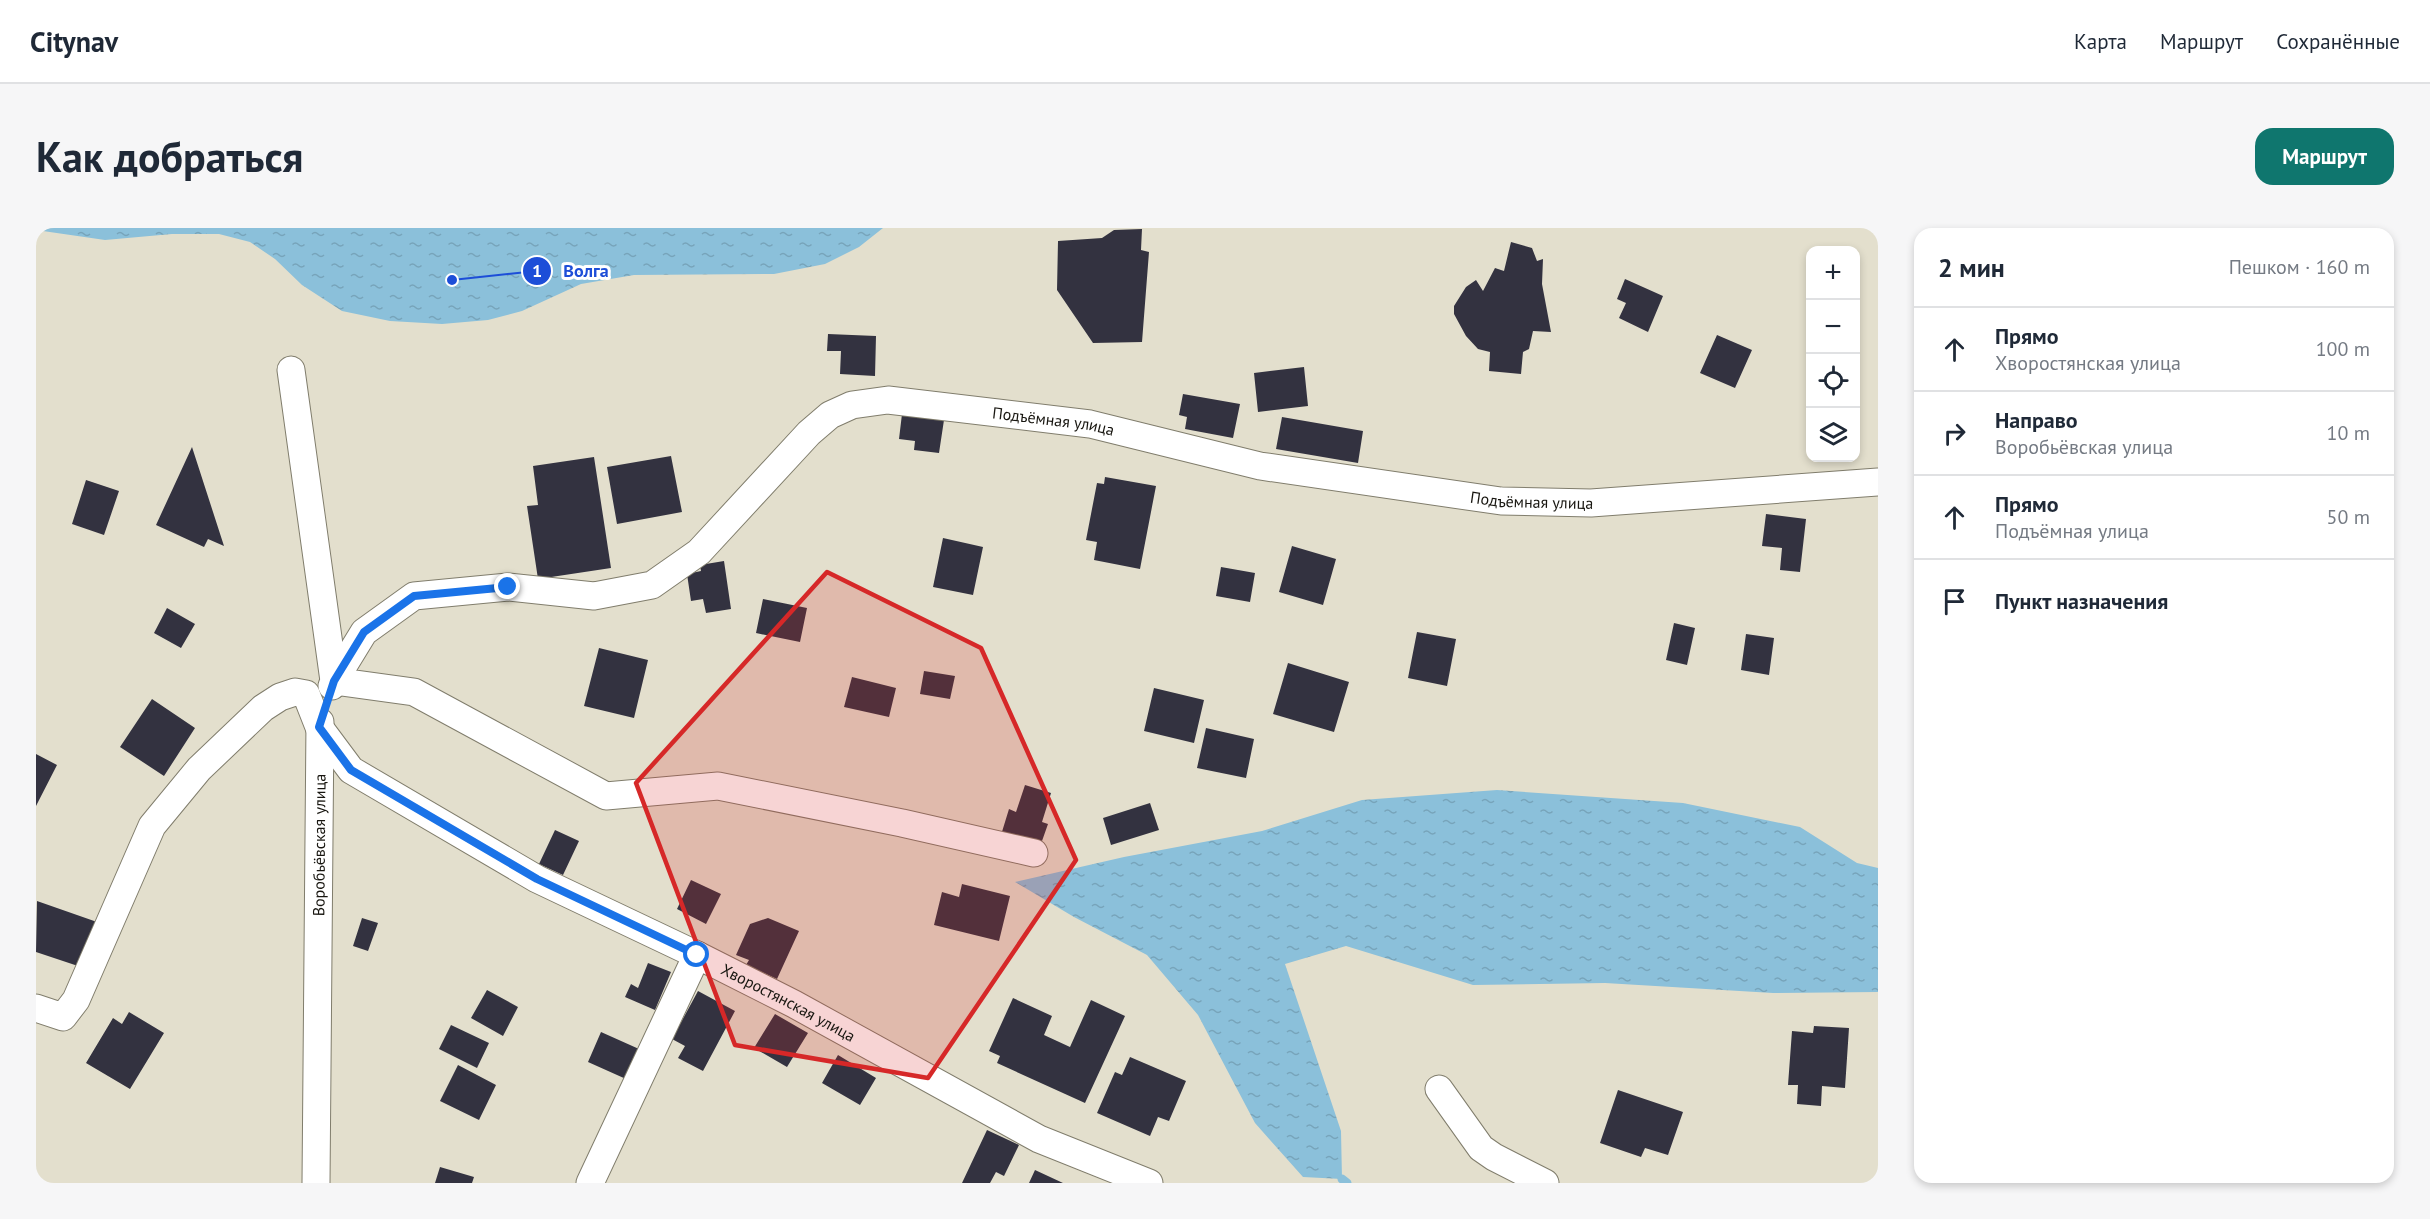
<!DOCTYPE html>
<html lang="ru">
<head>
<meta charset="utf-8">
<style>
	body { margin:0; font-family:"PT Sans",sans-serif; background:#f6f6f7; color:#1f2937 }
	.controls { position:absolute; right:18px; top:18px; display:grid; overflow:hidden; border-radius:12px; box-shadow:0 3px 9px #0003 }
	.controls button { width:54px; height:54px; display:grid; place-items:center; padding:0; border:0; border-bottom:2px solid #e0e1e3; background:#fff; color:#1f2937; font:30px sans-serif }
	.stop { position:absolute; width:18px; height:18px; margin:-14px; border:4px solid #1a73e8; border-radius:50%; background:#fff }
	.stop.end { background:#1a73e8; border-color:#fff; box-shadow:0 2px 6px #0008 }
	.list { margin:0; padding:0; list-style:none }
	h2 { display:flex; justify-content:space-between; align-items:center; height:78px; margin:0; padding:0 24px; font-size:26px }
	h2 small { font-size:20px; font-weight:400; color:#747a83 }
	.list li { display:grid; grid-template-columns:39px 1fr auto; gap:18px; align-items:center; box-sizing:border-box; height:84px; padding:0 24px; border-top:2px solid #e0e1e3 }
	.list b { display:block; font-size:22px; white-space:nowrap }
	.list p { margin:0; font-size:20px; white-space:nowrap; color:#747a83 }
	.list em { font-size:20px; font-style:normal; color:#747a83 }
	.icon { flex:none; width:33px; height:33px; fill:none; stroke:currentColor; stroke-width:2; stroke-linecap:round; stroke-linejoin:round }
	.map { position:relative; flex:none; width:1842px; height:955px; overflow:hidden; border-radius:18px }
	header { display:flex; align-items:center; gap:36px; box-sizing:border-box; height:84px; padding:0 30px; background:#fff; border-bottom:2px solid #e0e1e3 }
	header strong { font-size:28px }
	nav { display:flex; gap:33px; margin-inline-start:auto; font-size:21px }
	.intro { display:flex; align-items:center; justify-content:space-between; box-sizing:border-box; height:144px; padding:0 36px }
	h1 { margin:0; font-size:42px }
	.button { padding:15px 27px; border-radius:18px; background:#0f766e; color:#fff; font-size:21px; font-weight:700 }
	main { display:flex; gap:36px; padding:0 36px }
	aside { flex:1; background:#fff; border-radius:18px; box-shadow:0 3px 9px #0003 }
	.map>svg:first-child { display:block }
	.water { fill:url(#water-ripples) }
	.lines { fill:none; stroke-linecap:round; stroke-linejoin:round }
	.stream { stroke:#8bc0da; stroke-width:9 }
	.building { fill:#333240 }
	.street-casing { stroke:#807d6c; stroke-width:29 }
	.street { stroke:#fff; stroke-width:27 }
	.route { stroke:#1a73e8; stroke-width:8 }
	.marked { fill:#d62828; fill-opacity:0.2; stroke:#d62828; stroke-width:4.5; stroke-linejoin:round }
	.labels { text-anchor:middle; dominant-baseline:central; stroke-width:6; stroke-linejoin:round; paint-order:stroke }
	.street-label { font-size:16px; fill:#181610; stroke:#fff }
	.leader { fill:none; stroke:#1d4ed8; stroke-width:2 }
	.callout-dot { fill:#1d4ed8; stroke:#fff; stroke-width:2 }
	.mark-label { font-size:18px; text-anchor:middle; font-weight:bold; fill:#fff }
	.callout-label { font-size:18px; text-anchor:middle; font-weight:bold; fill:#1d4ed8; stroke:#fff; stroke-width:6; stroke-linejoin:round; paint-order:stroke }
</style>
</head>
<body>
<header>
<strong>Citynav</strong>
<nav><a>Карта</a><a>Маршрут</a><a>Сохранённые</a></nav>
</header>
<div class="intro"><h1>Как добраться</h1><a class="button">Маршрут</a></div>
<main>
<div class="map">
<svg width="1842" height="955" viewBox="0 0 1842 955">
	<defs>
		<pattern id="water-ripples" width="26" height="14" patternUnits="userSpaceOnUse" patternTransform="scale(1.5)"><rect width="26" height="14" fill="#8bc0da"/><path d="M2 4q2-2 4 0t4 0M15 11q2-2 4 0t4 0" fill="none" stroke="#77a4ba"/></pattern>
	</defs>
	<rect width="100%" height="100%" fill="#e3dfcd"/>
	<path class="water" d="M0,0H847L823,19L789,36L738,46L598,47L545,56L486,83L452,92L406,96L354,93L306,83L266,57L239,31L214,14L183,6H136L69,12L0,2Z
		M1461,562L1647,575L1764,599L1821,635L1842,640V764L1737,765L1569,755L1437,757L1310,718L1249,736L1305,903L1306,951L1267,949L1219,895L1162,787L1111,727L1038,689L979,654L1088,629L1226,603L1326,572Z"/>
	<g class="lines">
		<path class="stream" d="M1306,951L1311,955"/>
	</g>
	<path class="building" d="M1106,1L1105,22L1113,24L1106,114L1057,115L1021,62L1022,13L1066,10L1078,2Z
		M1475,14L1496,20L1501,33L1507,31L1506,56L1515,104L1497,103L1493,121L1487,124L1485,146L1453,143L1454,124L1442,121L1430,108L1418,86V78L1430,59L1440,52L1447,63L1459,40L1468,43Z
		M1589,51L1627,68L1612,104L1583,90L1590,75L1581,71Z
		M792,106L840,108L839,148L804,146L805,123H791Z
		M1681,107L1716,122L1699,160L1664,145Z
		M1268,139L1272,178L1222,184L1218,145Z
		M1147,166L1204,176L1197,210L1149,201L1151,189L1143,187Z
		M866,186L908,192L903,225L878,222L879,213L863,211Z
		M1246,189L1327,203L1322,235L1240,221Z
		M156,219L188,318L172,311L168,319L120,297Z
		M635,228L646,284L581,296L571,239Z
		M558,229L575,340L502,351L491,278L502,277L497,238Z
		M1069,249L1120,258L1104,341L1058,332L1061,314L1050,312L1061,255L1068,256Z
		M50,252L83,263L68,307L36,296Z
		M1730,286L1770,291L1764,344L1744,342L1746,320L1726,318Z
		M907,310L947,319L937,367L897,359Z
		M1256,318L1300,331L1287,377L1243,364Z
		M688,333L695,381L670,385L667,371L655,373L651,346L665,343L664,337Z
		M1185,339L1219,345L1214,374L1180,368Z
		M727,371L771,380L764,414L720,405Z
		M131,380L159,396L145,420L118,405Z
		M1638,395L1659,400L1651,437L1630,432Z
		M1381,404L1420,411L1411,458L1372,450Z
		M1710,406L1738,410L1733,447L1705,442Z
		M563,420L612,432L598,490L548,478Z
		M1252,435L1313,454L1298,504L1237,486Z
		M888,443L919,448L914,471L884,466Z
		M816,449L860,460L853,489L808,479Z
		M1118,460L1168,472L1158,515L1108,503Z
		M116,471L159,500L128,548L84,519Z
		M1170,500L1218,511L1210,550L1161,540Z
		M0,526L21,537L0,578Z
		M989,557L1015,565L1006,594L1012,596L1006,613L998,611L996,617L965,607L973,581L980,584Z
		M1114,575L1123,602L1075,617L1067,590Z
		M519,602L543,613L527,647L503,636Z
		M655,652L685,666L670,696L641,681Z
		M926,656L974,668L963,713L898,697L906,664L923,669Z
		M1,673L61,694L45,739L0,724Z
		M326,690L342,695L332,723L317,718Z
		M732,690L763,703L741,751L710,737L713,732L700,727L714,696Z
		M612,735L635,744L619,782L589,769L595,756L602,760Z
		M451,762L482,779L467,808L435,790Z
		M662,763L699,783L667,843L642,830L649,818L636,811Z
		M977,770L1016,788L1008,807L1034,819L1055,772L1089,788L1049,875L961,835L964,828L953,823Z
		M93,784L128,805L94,861L50,835L77,790L86,796Z
		M739,786L772,805L751,839L718,820Z
		M415,797L453,815L441,840L403,821Z
		M1778,798L1813,800L1809,860L1786,858L1785,878L1761,876L1762,857H1752L1756,803L1777,805Z
		M565,804L603,821L590,851L552,834Z
		M802,827L840,850L824,877L786,855Z
		M1094,829L1150,853L1133,893L1122,889L1114,908L1061,885L1079,844L1086,847Z
		M422,837L460,857L443,892L404,873Z
		M1582,862L1647,884L1632,927L1609,920L1605,929L1564,915Z
		M951,902L983,917L968,948L960,944L954,955H926Z
		M404,939L438,949L436,955H399Z
		M999,942L1027,955H993Z"/>
	<g class="lines">
		<defs>
			<g id="street">
				<path d="M255,142L298,453L296,458"/>
				<path id="s1" d="M998,625L866,595L682,558L570,568L378,464L298,453L328,404L378,368L472,359L558,368L616,357L663,324L773,205L794,187L816,177L852,172L1054,196L1224,238L1465,273L1555,275L1842,254"/>
				<path id="s2" d="M0,780L27,789L40,772L116,598L163,541L227,480L244,469L259,464L270,466L283,499L315,542L501,651L661,727L758,776L1003,911L1113,955"/>
				<path d="M1403,861L1445,920L1458,929L1509,955"/>
				<path id="s3" d="M280,955L284,494"/>
				<path d="M554,955L661,727"/>
			</g>
		</defs>
		<use href="#street" class="street-casing"/>
		<use href="#street" class="street"/>
	</g>
	<g class="lines">
		<path class="route" d="M472,359L378,368L328,404L298,453L283,499L315,542L501,651L661,727"/>
	</g>
	<path class="marked" d="M791,344L945,420L1040,632L892,850L699,817L600,555Z"/>
	<g class="labels">
		<g class="street-label">
			<text stroke="none"><textPath href="#s1" startOffset="1568">Подъёмная улица</textPath></text>
			<text stroke="none"><textPath href="#s1" startOffset="2054">Подъёмная улица</textPath></text>
			<text stroke="none"><textPath href="#s3" startOffset="338">Воробьёвская улица</textPath></text>
			<text stroke="none"><textPath href="#s2" startOffset="1034">Хворостянская улица</textPath></text>
		</g>
	</g>
	<path class="leader" d="M416 52L501 43"/>
	<g class="callout-dot">
		<circle cx="416" cy="52" r="6"/>
		<circle cx="501" cy="43" r="15"/>
	</g>
	<g class="mark-label">
		<text x="501" y="49">1</text>
	</g>
	<g class="callout-label">
		<text x="550" y="49">Волга</text>
	</g>
</svg>
<div class="controls">
<button>+</button>
<button>−</button>
<button><svg class="icon" aria-label="locate" viewBox="0 0 24 24"><circle cx="12" cy="12" r="6"/><path d="M12 2v4M12 18v4M2 12h4M18 12h4"/></svg></button>
<button><svg class="icon" aria-label="layers" viewBox="0 0 24 24"><path d="M12 4l9 5-9 5-9-5zM3 14l9 5 9-5"/></svg></button>
</div>
<div class="stop" style="left:661px;top:727px"></div>
<div class="stop end" style="left:472px;top:359px"></div>
</div>
<aside>
<h2>2 мин<small>Пешком · 160 m</small></h2>
<ul class="list">
<li><svg class="icon" aria-label="ahead" viewBox="0 0 24 24"><path d="M12 20V5M6 11l6-6 6 6"/></svg><div><b>Прямо</b><p>Хворостянская улица</p></div><em>100 m</em></li>
<li><svg class="icon" aria-label="right" viewBox="0 0 24 24"><path d="M7 20v-9h11M14 6l5 5-5 5"/></svg><div><b>Направо</b><p>Воробьёвская улица</p></div><em>10 m</em></li>
<li><svg class="icon" aria-label="ahead" viewBox="0 0 24 24"><path d="M12 20V5M6 11l6-6 6 6"/></svg><div><b>Прямо</b><p>Подъёмная улица</p></div><em>50 m</em></li>
<li><svg class="icon" aria-label="arrive" viewBox="0 0 24 24"><path d="M6 21V4h12l-3 4 3 4H6"/></svg><div><b>Пункт назначения</b></div></li>
</ul>
</aside>
</main>
</body>
</html>
